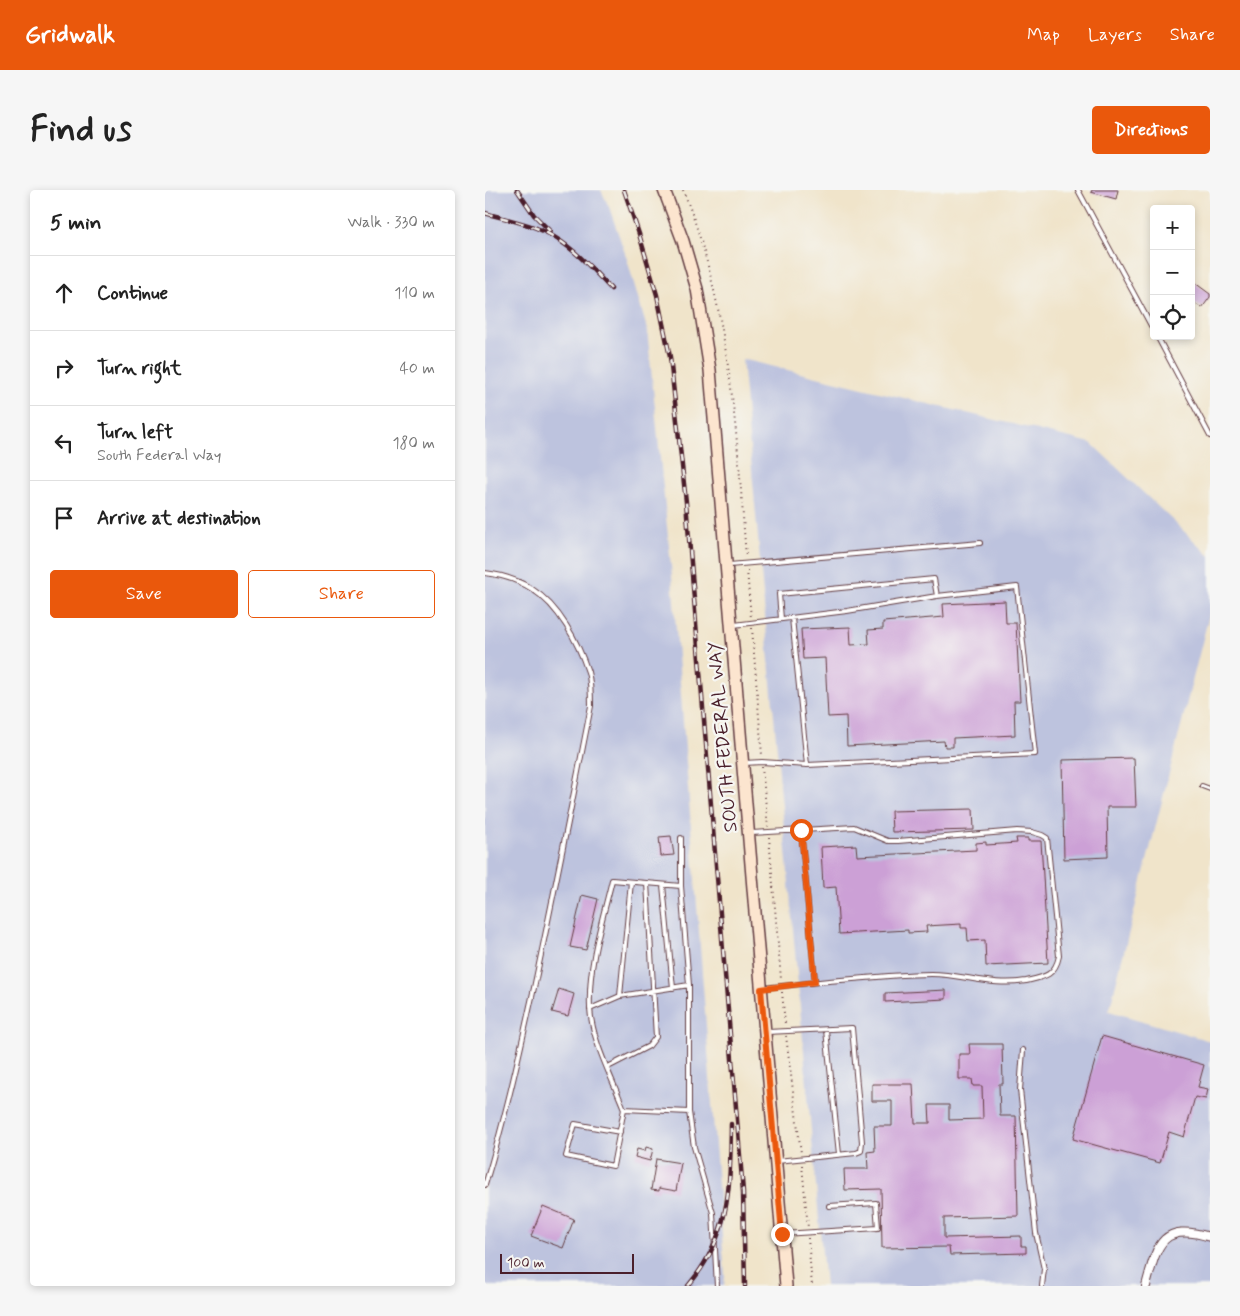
<!DOCTYPE html>
<html lang="en">
<head>
<meta charset="utf-8">
<style>
	body { margin:0; font-family:Mynerve,sans-serif; background:#f6f6f6; color:#222 }
	.controls { position:absolute; right:15px; top:15px; display:grid; overflow:hidden; border-radius:5px; box-shadow:0 2px 8px #0003 }
	.controls button { width:45px; height:45px; display:grid; place-items:center; padding:0; border:0; border-bottom:1px solid #e0e0e0; background:#fff; color:#222; font:25px sans-serif }
	.scale { position:absolute; left:15px; bottom:12px; width:134px; box-sizing:border-box; padding-left:5px; border:2px solid #4a1f2b; border-top:0; font-size:14px; line-height:18px; white-space:nowrap; color:#4a1f2b; -webkit-text-stroke:4px #f6f6f2; paint-order:stroke }
	.stop { position:absolute; width:15px; height:15px; margin:-11px; border:4px solid #ea580c; border-radius:50%; background:#fff }
	.stop.end { background:#ea580c; border-color:#fff; box-shadow:0 1px 5px #0008 }
	.list { margin:0; padding:0; list-style:none }
	h2 { display:flex; justify-content:space-between; align-items:center; height:65px; margin:0; padding:0 20px; font-size:21px }
	h2 small { font-size:16px; font-weight:400; color:#767676 }
	.list li { display:grid; grid-template-columns:32px 1fr auto; gap:15px; align-items:center; box-sizing:border-box; height:75px; padding:0 20px; border-top:1px solid #e0e0e0 }
	.list b { display:block; font-size:19px; white-space:nowrap }
	.list p { margin:0; font-size:16px; white-space:nowrap; color:#767676 }
	.list em { font-size:16px; font-style:normal; color:#767676 }
	.actions { display:flex; gap:10px; padding:15px 20px }
	.actions a { flex:1; padding:11px 0; border:1px solid #ea580c; border-radius:5px; text-align:center; font-size:18px; color:#ea580c }
	.actions .main { background:#ea580c; color:#fff }
	.icon { flex:none; width:28px; height:28px; fill:none; stroke:currentColor; stroke-width:2; stroke-linecap:round; stroke-linejoin:round }
	.map { position:relative; flex:none; width:725px; height:1096px; overflow:hidden; border-radius:5px }
	header { display:flex; align-items:center; gap:30px; box-sizing:border-box; height:70px; padding:0 25px; background:#ea580c; color:#fff }
	header strong { font-size:24px }
	nav { display:flex; gap:28px; margin-inline-start:auto; font-size:18px }
	.intro { display:flex; align-items:center; justify-content:space-between; box-sizing:border-box; height:120px; padding:0 30px }
	h1 { margin:0; font-size:35px }
	.button { padding:12px 22px; border-radius:5px; background:#ea580c; color:#fff; font-size:18px; font-weight:700 }
	main { display:flex; gap:30px; padding:0 30px }
	aside { flex:1; background:#fff; border-radius:5px; box-shadow:0 2px 8px #0003 }
	.map>svg:first-child { display:block }
	.industrial { fill:#bdc3de }
	.building { fill:#cca0d6 }
	.lines { fill:none; stroke-linecap:round; stroke-linejoin:round }
	.service-casing { stroke:#633d43; stroke-width:6 }
	.minor-casing { stroke:#633d43; stroke-width:10 }
	.secondary-casing { stroke:#633d43; stroke-width:14 }
	.path { stroke:#633d43; stroke-width:2; stroke-dasharray:1 4; stroke-linecap:butt }
	.service { stroke:#fff; stroke-width:4 }
	.minor { stroke:#fff; stroke-width:8 }
	.secondary { stroke:#fce5cf; stroke-width:11 }
	.rail-casing { stroke:#4a1f2b; stroke-width:4.5 }
	.rail { stroke:#f6f6f2; stroke-width:2.5; stroke-dasharray:8; stroke-linecap:butt }
	.route { stroke:#ea580c; stroke-width:6 }
	.labels { text-anchor:middle; dominant-baseline:central; stroke-width:4.5; stroke-linejoin:round; paint-order:stroke }
	.street-label { font-size:19px; fill:#4a1f2b; stroke:#f6f6f2 }
</style>
</head>
<body>
<header>
<strong>Gridwalk</strong>
<nav><a>Map</a><a>Layers</a><a>Share</a></nav>
</header>
<div class="intro"><h1>Find us</h1><a class="button">Directions</a></div>
<main>
<aside>
<h2>5 min<small>Walk · 330 m</small></h2>
<ul class="list">
<li><svg class="icon" aria-label="ahead" viewBox="0 0 24 24"><path d="M12 20V5M6 11l6-6 6 6"/></svg><div><b>Continue</b></div><em>110 m</em></li>
<li><svg class="icon" aria-label="right" viewBox="0 0 24 24"><path d="M7 20v-9h11M14 6l5 5-5 5"/></svg><div><b>Turn right</b></div><em>40 m</em></li>
<li><svg class="icon" aria-label="left" viewBox="0 0 24 24"><path d="M17 20v-9H6M10 6l-5 5 5 5"/></svg><div><b>Turn left</b><p>South Federal Way</p></div><em>180 m</em></li>
<li><svg class="icon" aria-label="arrive" viewBox="0 0 24 24"><path d="M6 21V4h12l-3 4 3 4H6"/></svg><div><b>Arrive at destination</b></div></li>
</ul>
<div class="actions"><a class="main">Save</a><a>Share</a></div>
</aside>
<div class="map">
<svg width="725" height="1096" viewBox="0 0 725 1096">
	<rect width="100%" height="100%" fill="#f6f6f2"/>
	<filter id="ink" filterUnits="userSpaceOnUse"><feTurbulence type="fractalNoise" baseFrequency=".02" numOctaves="2"/><feDisplacementMap in="SourceGraphic" scale="10" xChannelSelector="R" yChannelSelector="G"/><feConvolveMatrix kernelMatrix="1 2 1 2 8 2 1 2 1" color-interpolation-filters="sRGB"/></filter>
	<filter id="wash" filterUnits="userSpaceOnUse"><feTurbulence type="fractalNoise" baseFrequency=".0096" numOctaves="4" result="noise"/><feDisplacementMap in="SourceGraphic" scale="20" xChannelSelector="R" yChannelSelector="G"/><feGaussianBlur stdDeviation="1.12" result="paint"/><feColorMatrix in="noise" values="0 0 0 0 0 0 0 0 0 0 0 0 0 0 0 0 0 1.4 0 .05"/><feComposite in="paint" operator="in"/></filter>
	<g filter="url(#wash)">
		<rect width="100%" height="100%" fill="#f0e4ca"/>
		<path class="industrial" d="M0,0H116L124,17L142,69L162,139L187,386L240,1086L239,1096H0Z
			M257,169L606,253L725,366V421L624,821L725,851V1096H340Z"/>
		<g id="blocks">
			<path class="building" d="M607,0H633L631,9L606,2Z
				M706,90L725,104V107L717,118L706,111Z
				M520,411L521,433H531L535,511H529L530,545L468,548V557H460L459,551L362,556L361,526L343,527L340,468L318,469L316,439L365,437L366,455L384,454L383,440L398,439V432L459,427L458,414Z
				M649,568L651,617H622L623,667L579,669L577,570Z
				M488,619L489,640L407,642L406,621Z
				M186,646L189,665L176,666L174,647Z
				M531,648H543V651H556L563,773L501,776L500,750L483,751L482,738H476V734L441,736L442,742L423,743V740L354,744L351,697L338,698L336,657L371,655L372,666L491,660V653L501,652V655L532,653Z
				M97,705L113,709L101,760L85,757Z
				M74,799L89,804L83,826L67,822Z
				M461,800V809L400,812V803Z
				M617,846L719,875L713,897L723,899L721,909L710,907L699,947L684,942L675,973L588,949Z
				M484,854H517L518,894H514L515,926H531L533,1026L459,1028V1048L536,1046V1056H541V1063L465,1065L464,1057L397,1058L396,999L360,1000L359,979H383L382,962L390,961L389,936H407V911H387V894H428L430,933H445L444,915H464V930L498,929L497,896H488L487,889H474V864H485Z
				M161,957L168,959L165,971L150,967L152,959L160,961Z
				M171,969L196,973L191,1001L174,998V1001L166,1000Z
				M58,1016L89,1029L78,1058L46,1046Z"/>
		</g>
	</g>
	<g filter="url(#ink)">
		<use href="#blocks" fill-opacity="0" stroke="#633d43" stroke-width="1"/>
		<g class="lines">
			<defs>
				<path id="service" d="M593,0L669,141
					M672,146L725,246
					M244,375L495,353
					M0,383C17,385 33,390 47,399C74,416 93,452 103,482C106,493 106,504 106,516C87,613 68,710 47,807C33,870 19,933 0,995
					M307,428L322,575
					M296,429L294,404L449,389L452,406
					M249,435L362,421L452,406L532,397L550,564L322,575L277,572L259,573
					M717,596L725,599
					M316,640L330,791
					M266,643L369,637L403,651H413L532,641L547,642L557,645L562,648L574,766C570,786 559,787 541,791C507,797 478,784 446,784C432,784 418,785 404,786C362,789 320,793 278,798
					M196,648V696
					M178,695L188,798
					M204,795L196,696L127,690C117,732 103,774 105,818C107,851 127,888 139,919L204,922L209,957L228,1023L232,1096
					M135,806L146,692
					M105,819L135,806L204,795V922
					M341,840L354,964
					M282,842L367,838L377,952L376,961L371,963L292,971
					M538,860L535,900L551,1043L559,1079L557,1096
					M123,877L164,856L171,847L162,693
					M135,942L90,934L81,966L128,976L139,919
					M298,1044L393,1038L391,1013L344,1016"/>
				<path id="minor" d="M661,1096C672,1055 676,1032 725,1047"/>
				<path id="secondary" d="M179,0L198,51L212,99L225,180L301,1096"/>
			</defs>
			<use href="#service" class="service-casing"/>
			<use href="#minor" class="minor-casing"/>
			<use href="#secondary" class="secondary-casing"/>
			<path class="path" d="M198,0C245,117 252,244 261,368
				M262,380L266,428
				M267,438L277,565
				M277,577L283,637
				M284,647L296,789
				M297,802L300,834
				M301,846L316,963
				M317,975L323,1038
				M323,1048L327,1096"/>
			<use href="#service" class="service"/>
			<use href="#minor" class="minor"/>
			<use href="#secondary" class="secondary"/>
			<defs>
				<path id="rail" d="M32,0L49,25L65,41
					M139,0L154,44L172,105L185,167L201,312L258,1002L260,1096
					M0,23C23,30 49,34 69,47C91,60 109,81 126,99
					M203,1096C246,1045 245,997 246,934"/>
			</defs>
			<use href="#rail" class="rail-casing"/>
			<use href="#rail" class="rail"/>
		</g>
	</g>
	<g class="lines" filter="url(#ink)">
		<path class="route" d="M297,1044L276,799L330,792L316,640"/>
	</g>
	<g class="labels">
		<g class="street-label">
			<text transform="translate(238 547) rotate(-95)">SOUTH FEDERAL WAY</text>
		</g>
	</g>
</svg>
<div class="controls">
<button>+</button>
<button>−</button>
<button><svg class="icon" aria-label="locate" viewBox="0 0 24 24"><circle cx="12" cy="12" r="6"/><path d="M12 2v4M12 18v4M2 12h4M18 12h4"/></svg></button>
</div>
<div class="scale">100 m</div>
<div class="stop" style="left:316px;top:640px"></div>
<div class="stop end" style="left:297px;top:1044px"></div>
</div>
</main>
</body>
</html>
